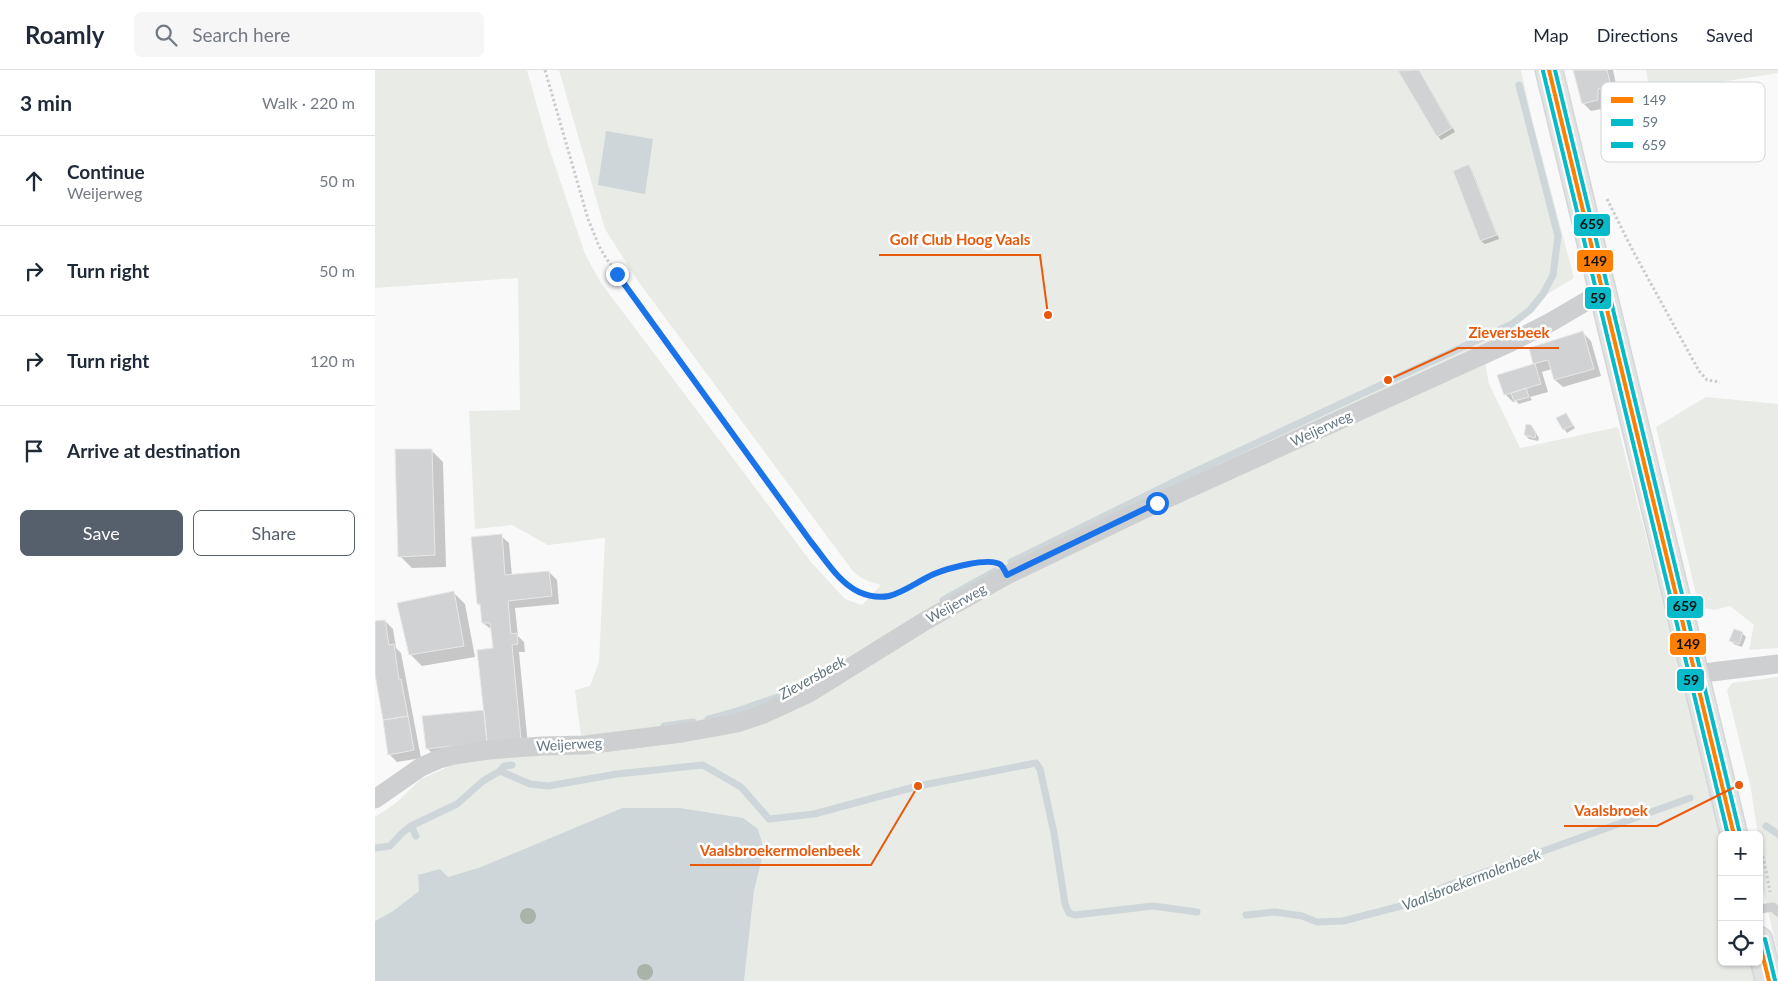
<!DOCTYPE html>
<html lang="en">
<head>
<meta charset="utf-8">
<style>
	body { margin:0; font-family:Lato,sans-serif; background:#f6f6f7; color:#1f2937 }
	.controls { position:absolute; right:15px; bottom:15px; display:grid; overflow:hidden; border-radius:8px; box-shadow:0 1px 4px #0004 }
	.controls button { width:45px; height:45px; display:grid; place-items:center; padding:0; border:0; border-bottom:1px solid #e0e1e3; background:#fff; color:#1f2937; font:25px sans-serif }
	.stop { position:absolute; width:15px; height:15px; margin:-11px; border:4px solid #1a73e8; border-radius:50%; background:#fff }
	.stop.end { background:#1a73e8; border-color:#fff; box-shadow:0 1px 5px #0008 }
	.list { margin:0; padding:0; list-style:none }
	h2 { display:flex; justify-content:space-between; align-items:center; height:65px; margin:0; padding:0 20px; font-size:21px }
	h2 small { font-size:16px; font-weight:400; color:#747a83 }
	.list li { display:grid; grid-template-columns:32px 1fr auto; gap:15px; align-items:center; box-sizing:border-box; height:90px; padding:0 20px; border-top:1px solid #e0e1e3 }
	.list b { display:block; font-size:19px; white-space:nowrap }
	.list p { margin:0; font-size:16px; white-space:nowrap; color:#747a83 }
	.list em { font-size:16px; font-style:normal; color:#747a83 }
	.actions { display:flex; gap:10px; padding:15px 20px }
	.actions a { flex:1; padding:11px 0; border:1px solid #56606c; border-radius:8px; text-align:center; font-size:18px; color:#56606c }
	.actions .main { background:#56606c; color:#fff }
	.icon { flex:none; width:28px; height:28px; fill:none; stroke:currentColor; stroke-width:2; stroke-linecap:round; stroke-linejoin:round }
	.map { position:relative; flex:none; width:1403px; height:911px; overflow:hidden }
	header { display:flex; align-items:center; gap:30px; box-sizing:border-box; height:70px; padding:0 25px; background:#fff; border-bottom:1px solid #e0e1e3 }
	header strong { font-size:24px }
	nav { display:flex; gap:28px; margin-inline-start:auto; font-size:18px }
	.search { width:350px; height:45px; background:#f6f6f7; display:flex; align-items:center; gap:12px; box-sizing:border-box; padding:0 18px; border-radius:8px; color:#747a83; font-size:19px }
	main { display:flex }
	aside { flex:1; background:#fff }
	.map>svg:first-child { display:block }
	.green { fill:#e8ebe6 }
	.water { fill:#ced6d9 }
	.shadow { fill:#0003 }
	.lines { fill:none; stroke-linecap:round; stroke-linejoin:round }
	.stream { stroke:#ced6d9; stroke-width:7 }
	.building { fill:#d0d2d3; stroke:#e8e8e8 }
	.secondary-casing { stroke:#d5d6d7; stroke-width:29 }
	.path { stroke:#cbcccd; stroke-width:3; stroke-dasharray:2.5 2.5; stroke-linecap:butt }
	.lane { stroke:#cecfd0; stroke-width:9 }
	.street { stroke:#cecfd0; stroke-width:19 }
	.secondary { stroke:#e1e2e2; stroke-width:26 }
	.bus-1-casing { stroke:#fff; stroke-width:8 }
	.bus-2-casing { stroke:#fff; stroke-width:8 }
	.bus-3-casing { stroke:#fff; stroke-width:8 }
	.bus-1 { stroke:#ff8000; stroke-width:4 }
	.bus-2 { stroke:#05bac9; stroke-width:4 }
	.bus-3 { stroke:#05bac9; stroke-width:4 }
	.tree { fill:#a9b3a7 }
	.route { stroke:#1a73e8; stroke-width:6 }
	.labels { text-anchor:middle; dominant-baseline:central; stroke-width:5; stroke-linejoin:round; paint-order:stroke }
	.street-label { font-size:14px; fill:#657683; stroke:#fff }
	.water-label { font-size:15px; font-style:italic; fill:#60757c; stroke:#fff }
	.key { fill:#fff; stroke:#d1d6da; stroke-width:1 }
	.key-label { font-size:14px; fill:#657683 }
	.leader { fill:none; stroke:#e8590c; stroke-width:2 }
	.callout-dot { fill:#e8590c; stroke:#fff; stroke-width:2 }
	.callout-label { font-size:15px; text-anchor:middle; font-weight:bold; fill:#e8590c; stroke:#fff; stroke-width:5; stroke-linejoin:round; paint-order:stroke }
	.line-badge { stroke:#fff; stroke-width:2 }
	.pale-badge-label { font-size:14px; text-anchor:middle; font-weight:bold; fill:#111 }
</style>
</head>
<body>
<header>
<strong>Roamly</strong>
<div class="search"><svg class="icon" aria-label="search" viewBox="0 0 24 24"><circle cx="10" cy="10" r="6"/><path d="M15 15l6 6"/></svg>Search here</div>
<nav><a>Map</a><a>Directions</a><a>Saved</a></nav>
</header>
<main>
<aside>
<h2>3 min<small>Walk · 220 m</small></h2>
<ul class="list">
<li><svg class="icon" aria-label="ahead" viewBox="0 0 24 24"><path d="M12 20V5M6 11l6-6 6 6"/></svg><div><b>Continue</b><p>Weijerweg</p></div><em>50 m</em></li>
<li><svg class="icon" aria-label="right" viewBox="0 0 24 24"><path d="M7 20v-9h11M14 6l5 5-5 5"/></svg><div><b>Turn right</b></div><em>50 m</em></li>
<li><svg class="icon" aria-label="right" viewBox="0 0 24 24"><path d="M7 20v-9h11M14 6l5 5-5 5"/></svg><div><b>Turn right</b></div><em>120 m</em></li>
<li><svg class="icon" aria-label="arrive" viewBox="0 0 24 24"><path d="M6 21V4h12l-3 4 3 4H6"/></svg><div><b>Arrive at destination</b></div></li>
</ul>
<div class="actions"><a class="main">Save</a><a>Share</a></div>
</aside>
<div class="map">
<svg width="1403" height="911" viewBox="0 0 1403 911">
	<rect width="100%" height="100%" fill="#f9f9f9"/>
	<path class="green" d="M0,0H152L173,75L210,184L226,213L436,492L470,529L487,535L506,515C495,512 485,509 477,500L263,211L230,159L184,0H1146L1158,53L1199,208L1161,231L1110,292L1114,314L1145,378L1243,357L1347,765V892H1377L1381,911H369L379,821L389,780L247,738L106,797L73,807L43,805L44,821L18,841L0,851V747L21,733L46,709L86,691L323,666L407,630L334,652L206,666L200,620L215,616L224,592L230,468L173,475L137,455L100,459L94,341L145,340L143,208L0,218Z
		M1271,0H1403V3L1275,23Z
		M1331,327L1403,334V578L1374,580L1379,555L1355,536L1339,540L1326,538L1321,524L1281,357Z
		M1403,607V884L1384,802V765H1383L1376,719L1352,620L1357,613Z"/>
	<path class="water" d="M231,61L278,69L270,124L223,115Z
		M247,738H305L368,748L383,759L389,780L379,821L369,911H0V851L18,841L44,821L43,805L65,799L73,807L106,797Z"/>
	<path class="shadow" d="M1027,0H1044L1080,62L1066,70L1063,66L1025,1Z
		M1199,0H1238L1243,24L1230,27L1231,38L1216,41L1208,33Z
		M1094,96L1097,100L1124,169L1110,174L1106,171Z
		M1208,263L1216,271L1226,306L1188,317L1180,310L1177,299L1167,302L1173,322L1155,327L1157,330L1144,334L1141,331L1138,332L1130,324L1160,294L1155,279Z
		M1191,344L1200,358L1192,363L1189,359Z
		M1159,360L1164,368L1163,371L1154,369L1150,365Z
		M56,380L68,392L71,497L37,498L25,486Z
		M126,466L134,473L137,506L174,502L182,510L184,534L140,538L143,566L149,572L150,582H144L153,676L60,686L52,678L111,641L119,579L117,560L108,553L107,537L103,534Z
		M78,522L90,534L100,587L47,596L35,584Z
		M10,551L18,559L21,578L26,583L46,688L22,692L14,684L0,598V553Z
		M1367,563L1371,567L1367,577L1359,574L1356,571Z"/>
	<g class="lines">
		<path class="stream" d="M636,492L817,403L1137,254L1155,240L1168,224L1178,205L1183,166L1144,15
			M568,530L620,501
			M333,649L362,641L409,625
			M289,656L318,652
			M125,701L155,714L173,716L242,704L328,695L366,717L394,749L439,744L543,716L661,693L665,699L679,763L690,834L694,843L700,845L778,836L822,842
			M36,756L41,766
			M1391,756L1403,764
			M0,778L15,776L27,763L36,756L82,734L108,711L125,701L129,696L137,695
			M871,845L900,842L927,846L942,852L968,851L1030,835L1074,815L1315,728"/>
	</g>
	<path class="building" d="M1044,0L1077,58L1062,67L1023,1Z
		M1198,0H1232L1236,16L1223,19V30L1207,34Z
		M1094,94L1122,165L1105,171L1078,101Z
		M1208,261L1219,299L1179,310L1173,290L1158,294L1154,278Z
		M1158,294H1160L1166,314L1129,325L1122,305Z
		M1151,318L1154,327L1139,331L1136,323Z
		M1191,343L1198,355L1188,360L1181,348Z
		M1151,354L1156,355L1161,363L1160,368L1149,365Z
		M20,379H57L60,485L23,487Z
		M127,464L130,505L174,501L177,526L133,531L136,564L142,563L143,574L137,575L146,669L112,672L102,580L118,578L115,553H107L105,534H102L96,467Z
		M79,521L89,576L34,585L22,533Z
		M10,550L14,575L19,574L24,610L26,609L33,646L8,650L0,604V551Z
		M1359,559L1368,562L1364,574L1354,571Z
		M109,640L112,672L51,679L47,646Z
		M33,646L39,680L13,685L8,650Z"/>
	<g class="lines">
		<defs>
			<path id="secondary" d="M1174,0L1359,765
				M1384,870L1394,911"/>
		</defs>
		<use href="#secondary" class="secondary-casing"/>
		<path class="path" d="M170,0L213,149L224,176L231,188L454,495C473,516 492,536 523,523C535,518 545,510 557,505C574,498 592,494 610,493
			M1232,129L1258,181L1324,301L1332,310L1345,312
			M1384,777L1389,790L1395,822"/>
		<path class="lane" d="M1384,839L1398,837L1403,842"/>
		<path class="street" d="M1320,604L1403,594
			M0,729L46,697L64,689L79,685L113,680L168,676L210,675L307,663L362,653L386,645L434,623L550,551L632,505L782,433L1136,272L1176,252L1227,222"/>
		<use href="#secondary" class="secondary"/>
		<defs>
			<path id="bus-1" d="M1174,0L1359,765
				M1384,871L1394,911"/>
			<path id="bus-2" d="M1168,1L1353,765"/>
			<path id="bus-3" d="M1180,0L1365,764
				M1390,869L1400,910"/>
		</defs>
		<use href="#bus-1" class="bus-1-casing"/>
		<use href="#bus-2" class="bus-2-casing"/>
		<use href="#bus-3" class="bus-3-casing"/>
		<use href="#bus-1" class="bus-1"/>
		<use href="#bus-2" class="bus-2"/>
		<use href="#bus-3" class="bus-3"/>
	</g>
	<g class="tree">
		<circle cx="153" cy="846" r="8"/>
		<circle cx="270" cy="902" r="8"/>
	</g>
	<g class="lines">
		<path class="route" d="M242,204L436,472C450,489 464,513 484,522C493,526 504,528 514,526C530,522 543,511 559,504C571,499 615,486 626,495C629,498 630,502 632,505L782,433"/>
	</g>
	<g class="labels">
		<g class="street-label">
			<text transform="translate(946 358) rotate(-25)">Weijerweg</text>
			<text transform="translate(581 533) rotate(-29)">Weijerweg</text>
			<text transform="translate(194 674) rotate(-3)">Weijerweg</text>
		</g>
		<g class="water-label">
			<text transform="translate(437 607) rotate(-29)">Zieversbeek</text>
			<text transform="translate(1096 809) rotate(-21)">Vaalsbroekermolenbeek</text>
		</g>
	</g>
	<rect x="1226" y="12" width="164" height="80" rx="8" class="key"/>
	<rect x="1236" y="27" width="22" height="6" fill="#ff8000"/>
	<rect x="1236" y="49" width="22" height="7" fill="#05bac9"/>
	<rect x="1236" y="72" width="22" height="6" fill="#05bac9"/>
	<g class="key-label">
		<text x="1267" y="35">149</text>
		<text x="1267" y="57">59</text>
		<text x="1267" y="80">659</text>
	</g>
	<path class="leader" d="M673 245L665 185H504M1013 310L1083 278H1184M1364 715L1282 756H1189M543 716L496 795H315"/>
	<g class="callout-dot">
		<circle cx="673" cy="245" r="5"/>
		<circle cx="1013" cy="310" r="5"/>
		<circle cx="1364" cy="715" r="5"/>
		<circle cx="543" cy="716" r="5"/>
	</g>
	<g class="callout-label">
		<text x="585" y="175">Golf Club Hoog Vaals</text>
		<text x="1134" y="268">Zieversbeek</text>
		<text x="1236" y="746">Vaalsbroek</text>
		<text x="405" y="786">Vaalsbroekermolenbeek</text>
	</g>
	<g class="line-badge">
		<rect x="1198" y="143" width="38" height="24" rx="5" fill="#05bac9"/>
		<rect x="1201" y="179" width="38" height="24" rx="5" fill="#ff8000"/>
		<rect x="1209" y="216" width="28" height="24" rx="5" fill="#05bac9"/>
		<rect x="1291" y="525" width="38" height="24" rx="5" fill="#05bac9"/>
		<rect x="1294" y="562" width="38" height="24" rx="5" fill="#ff8000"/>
		<rect x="1301" y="598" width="29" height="24" rx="5" fill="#05bac9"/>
	</g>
	<g class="pale-badge-label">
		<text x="1217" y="159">659</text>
		<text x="1220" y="196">149</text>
		<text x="1223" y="233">59</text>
		<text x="1310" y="541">659</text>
		<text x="1313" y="579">149</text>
		<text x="1316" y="615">59</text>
	</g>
</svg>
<div class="controls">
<button>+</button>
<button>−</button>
<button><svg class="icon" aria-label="locate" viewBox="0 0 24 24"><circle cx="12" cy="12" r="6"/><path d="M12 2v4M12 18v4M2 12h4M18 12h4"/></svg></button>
</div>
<div class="stop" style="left:782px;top:433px"></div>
<div class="stop end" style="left:242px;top:204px"></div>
</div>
</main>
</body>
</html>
